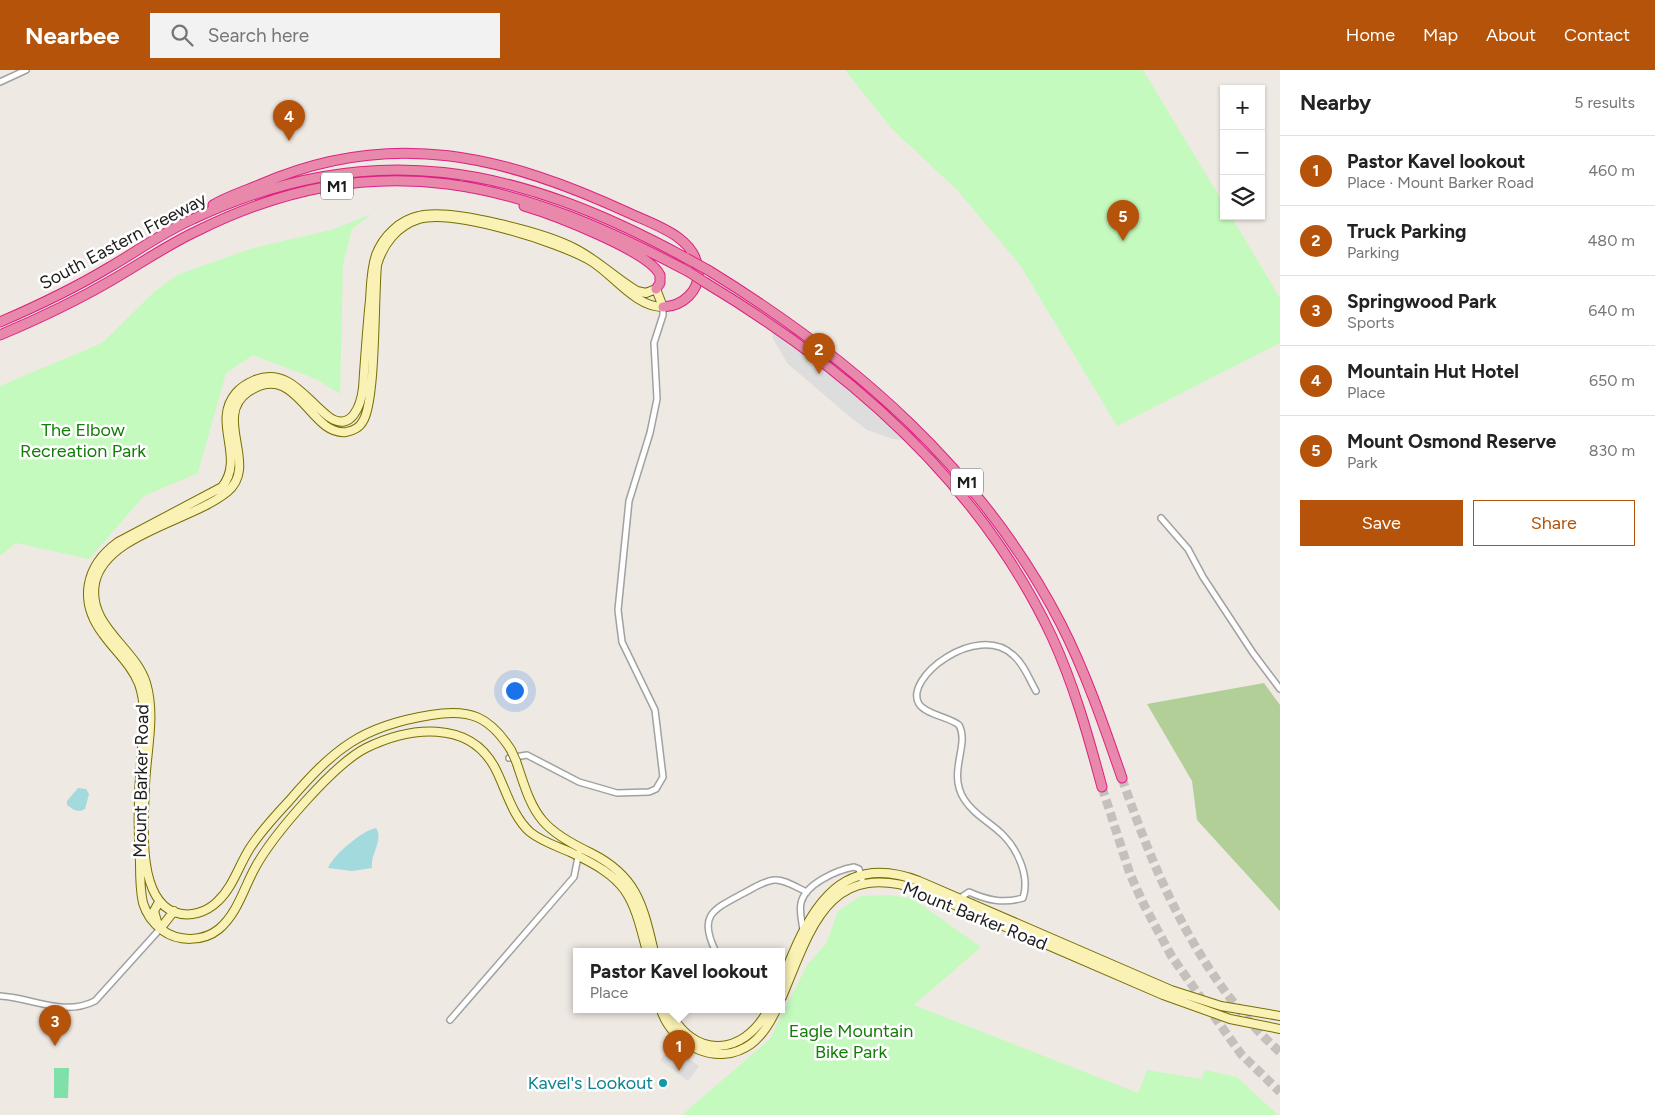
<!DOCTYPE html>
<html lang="en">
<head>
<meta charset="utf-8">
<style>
	body { margin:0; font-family:Figtree,sans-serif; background:#f2f2f2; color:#222 }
	.controls { position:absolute; right:15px; top:15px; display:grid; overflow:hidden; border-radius:0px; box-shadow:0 1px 4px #0004 }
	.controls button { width:45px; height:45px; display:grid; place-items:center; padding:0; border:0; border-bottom:1px solid #e0e0e0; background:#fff; color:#222; font:25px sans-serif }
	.you { position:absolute; left:514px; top:620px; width:18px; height:18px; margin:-12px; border:4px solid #fff; border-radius:50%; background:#1a73e8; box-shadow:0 0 0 8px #1a73e833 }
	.badge { display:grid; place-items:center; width:32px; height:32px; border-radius:50%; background:#b45309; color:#fff; font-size:16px; font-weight:700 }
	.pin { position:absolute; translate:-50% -41px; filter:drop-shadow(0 1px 2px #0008) }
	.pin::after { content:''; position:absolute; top:26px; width:18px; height:15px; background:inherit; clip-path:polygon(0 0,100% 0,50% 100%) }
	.popup { position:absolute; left:573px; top:878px; width:212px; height:65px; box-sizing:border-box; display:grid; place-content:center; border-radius:0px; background:#fff; filter:drop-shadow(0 1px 4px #0005); font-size:16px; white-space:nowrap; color:#767676 }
	.popup b { font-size:19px; color:#222 }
	.popup::after { content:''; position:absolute; left:50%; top:100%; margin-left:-10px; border:10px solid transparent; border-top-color:#fff }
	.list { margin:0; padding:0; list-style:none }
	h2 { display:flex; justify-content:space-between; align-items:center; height:65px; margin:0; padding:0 20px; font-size:21px }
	h2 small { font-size:16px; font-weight:400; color:#767676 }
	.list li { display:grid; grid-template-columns:32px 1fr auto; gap:15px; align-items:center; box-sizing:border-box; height:70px; padding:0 20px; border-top:1px solid #e0e0e0 }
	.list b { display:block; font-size:19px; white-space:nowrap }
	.list p { margin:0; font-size:16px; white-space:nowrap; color:#767676 }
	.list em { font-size:16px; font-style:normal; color:#767676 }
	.actions { display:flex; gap:10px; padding:15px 20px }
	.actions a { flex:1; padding:11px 0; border:1px solid #b45309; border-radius:0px; text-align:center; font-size:18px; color:#b45309 }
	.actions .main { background:#b45309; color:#fff }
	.icon { flex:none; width:28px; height:28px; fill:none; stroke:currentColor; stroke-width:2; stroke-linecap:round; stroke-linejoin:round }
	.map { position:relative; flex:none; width:1280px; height:1045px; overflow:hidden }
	header { display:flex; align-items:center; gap:30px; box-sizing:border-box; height:70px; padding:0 25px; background:#b45309; color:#fff }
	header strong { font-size:24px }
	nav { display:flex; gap:28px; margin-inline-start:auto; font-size:18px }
	.search { width:350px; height:45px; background:#f2f2f2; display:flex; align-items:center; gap:12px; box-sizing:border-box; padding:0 18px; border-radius:0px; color:#767676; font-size:19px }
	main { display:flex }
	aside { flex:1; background:#fff }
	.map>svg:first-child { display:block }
	.forest { fill:#b1cf97 }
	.park { fill:#c4fabe }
	.pitch { fill:#7fe0a9 }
	.parking { fill:#ddd }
	.water { fill:#a2dadd }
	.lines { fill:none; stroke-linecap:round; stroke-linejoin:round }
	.highway-tunnel { stroke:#c5c0bb; stroke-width:9; stroke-dasharray:9 4.5; stroke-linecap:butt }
	.street-casing { stroke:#a1a1a1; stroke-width:8 }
	.secondary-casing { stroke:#766e03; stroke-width:10 }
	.highway-casing { stroke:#dc2182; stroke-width:11 }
	.street { stroke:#fff; stroke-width:5 }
	.secondary { stroke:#faf2b5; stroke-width:8 }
	.highway { stroke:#e888ab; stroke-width:9 }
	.secondary-bridge-casing { stroke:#766e03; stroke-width:10; stroke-linecap:butt }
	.highway-bridge-casing { stroke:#dc2182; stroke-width:11; stroke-linecap:butt }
	.secondary-bridge { stroke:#faf2b5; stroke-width:8 }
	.highway-bridge { stroke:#e888ab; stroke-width:9 }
	.culture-dot { fill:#0f9aa8; stroke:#fff; stroke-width:2 }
	.labels { text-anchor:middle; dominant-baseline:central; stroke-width:5; stroke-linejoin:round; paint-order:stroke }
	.shield { fill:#fff; stroke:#616161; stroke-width:1 }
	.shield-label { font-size:16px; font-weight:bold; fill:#1d1d1d }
	.street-label { font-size:18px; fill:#1d1d1d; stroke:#fff }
	.park-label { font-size:18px; fill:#147d09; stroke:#fff }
	.culture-label { font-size:18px; fill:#0d838f; stroke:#fff; text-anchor:end }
</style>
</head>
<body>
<header>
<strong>Nearbee</strong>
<div class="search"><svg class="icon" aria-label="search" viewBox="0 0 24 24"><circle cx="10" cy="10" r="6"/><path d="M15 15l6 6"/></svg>Search here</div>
<nav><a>Home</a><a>Map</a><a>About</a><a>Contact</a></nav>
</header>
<main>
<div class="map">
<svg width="1280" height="1045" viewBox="0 0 1280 1045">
	<rect width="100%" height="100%" fill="#efe9e3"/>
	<path class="forest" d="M1264,613L1280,635V841L1197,750L1192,711L1147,634Z"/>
	<path class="park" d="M845,0H1143L1224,134V146H1231L1280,228V273L1117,356L1020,195L958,121L892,59Z
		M372,144L352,159L343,194L340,324L316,309L253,285L226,303L198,403L144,426L89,489L16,473L0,486V316L102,273L155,221L179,204L253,178L331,160Z
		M891,825L913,829L981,877L914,935L1138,1023L1147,1000L1201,1009L1205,1000L1237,1007L1278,1045H682L770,969L807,895L826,874L838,841L861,826Z"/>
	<path class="pitch" d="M54,998H69L68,1028H54Z"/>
	<path class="parking" d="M772,255L913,371L893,369L867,360L849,346L788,294L773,269Z
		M671,976L699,996L688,1011L660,990Z"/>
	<path class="water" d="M78,718L86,719L89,724L85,739C78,743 74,740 67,735V731Z
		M376,758C384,770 370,784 372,798L352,801L328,798C333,785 363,760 376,758Z"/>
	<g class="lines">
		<path class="highway-tunnel" d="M1122,708C1155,806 1201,912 1280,982
			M1102,717L1130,804L1144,835L1172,887L1241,984L1280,1022"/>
		<defs>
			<path id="street" d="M0,12L26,0
				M1161,448L1188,479L1203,507L1253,583L1280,619
				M509,688L527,685L579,712L617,723L649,722L656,719L663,707L655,640L622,572L618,540L629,431L650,363L657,329L654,273L663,245V237
				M957,830L969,822C987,830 1003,834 1023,828C1030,807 1018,780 1003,765C990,752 974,745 964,729C947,702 970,675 959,655C949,647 925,644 919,634C903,608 977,552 1013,585C1024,594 1029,609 1036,621
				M803,860C802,851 799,842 801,833C805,814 837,800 854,797L859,799L863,813
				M716,882C698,846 712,840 742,824C752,819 763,811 774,810C785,809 797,818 807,822
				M0,926C34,928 63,947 95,931L160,859
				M450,950L574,807L580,777"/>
			<path id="secondary" d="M511,680C490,647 470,638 431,645C361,656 334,679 289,731C275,746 261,761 250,778C239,795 233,817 218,831C207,842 190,848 174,842C136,827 144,749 145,716C146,683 156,646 146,613C135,577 87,556 95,513C105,464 192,451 227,422C260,396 212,347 248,322C297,289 309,366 346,362C353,361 360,357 363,351C376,331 374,226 377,195C383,174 397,156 419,149C454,139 559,172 591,191C614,205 635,237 663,237L656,219L646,223L637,221C615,208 598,190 574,178C545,163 451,138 419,146C400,150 383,166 376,185C371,199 371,216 370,230C367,259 365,289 363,318C361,334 352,363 329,347C306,330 289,297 255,310C248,313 241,317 236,323C211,352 246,387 222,417L118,472C85,496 78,531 103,564C115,581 131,594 139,614C148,639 142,667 141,692C138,726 138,759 140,793C140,806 140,820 143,833C146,843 153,853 162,860C178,872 203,872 219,859C238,843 244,817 256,796C274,764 334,694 366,678C409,657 469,649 495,698C506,719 512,746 530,762C541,771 556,776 570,782C627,809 632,822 647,882
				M516,691C523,711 529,735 543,751C555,765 574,775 591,783C637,806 643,835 654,882
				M158,855L154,841L159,832
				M160,859L174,841
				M782,910C807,846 836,779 919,811L1171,920L1221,936L1280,946
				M782,927C811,858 828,789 920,820L1163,925L1230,949L1280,959
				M661,940C673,976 718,998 751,974C763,965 770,953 776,940
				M669,940C693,989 743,987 768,940"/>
			<path id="highway" d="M213,135C228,126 245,121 261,114C392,57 506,86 629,143C655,155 696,167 698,200C700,221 683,236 663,237
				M524,136C551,144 649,181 660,205V213L656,219
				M708,200C853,289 982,400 1061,554C1086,603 1104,656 1122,708
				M706,213C849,299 980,413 1052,567C1074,615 1088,665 1102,717
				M0,252C37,236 73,219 108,198C136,182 163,162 193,149C373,65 517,96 686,188
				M0,265C38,249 76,231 112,210C140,194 167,175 197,161C378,71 520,112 689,202"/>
		</defs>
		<use href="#street" class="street-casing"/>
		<use href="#secondary" class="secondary-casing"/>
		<use href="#highway" class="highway-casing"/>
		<use href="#street" class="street"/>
		<use href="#secondary" class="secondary"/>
		<use href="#highway" class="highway"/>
		<defs>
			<path id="secondary-bridge" d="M511,680L516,691"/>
			<path id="highway-bridge" d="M686,188L708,200
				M689,202L706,213"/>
		</defs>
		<use href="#secondary-bridge" class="secondary-bridge-casing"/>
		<use href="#highway-bridge" class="highway-bridge-casing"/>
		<use href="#secondary-bridge" class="secondary-bridge"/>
		<use href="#highway-bridge" class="highway-bridge"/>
	</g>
	<circle class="culture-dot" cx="663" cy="1013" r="5"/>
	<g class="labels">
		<g class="shield">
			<rect x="321" y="102.5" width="32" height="27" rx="4"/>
			<rect x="951" y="398.5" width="32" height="27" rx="4"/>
		</g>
		<g class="shield-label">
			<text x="337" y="116">M1</text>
			<text x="967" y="412">M1</text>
		</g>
		<g class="street-label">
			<text transform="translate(123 171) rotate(-28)">South Eastern Freeway</text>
			<text transform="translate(141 711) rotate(-89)">Mount Barker Road</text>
			<text transform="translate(975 846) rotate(22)">Mount Barker Road</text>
		</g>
		<g class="park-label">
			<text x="83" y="360">The Elbow<tspan x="83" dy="21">Recreation Park</tspan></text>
			<text x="851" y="961">Eagle Mountain<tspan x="851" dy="21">Bike Park</tspan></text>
		</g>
		<g class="culture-label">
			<text x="653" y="1013">Kavel's Lookout</text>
		</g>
	</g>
</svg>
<div class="controls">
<button>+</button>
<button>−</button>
<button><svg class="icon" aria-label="layers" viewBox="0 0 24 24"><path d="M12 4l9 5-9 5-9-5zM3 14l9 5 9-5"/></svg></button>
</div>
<div class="you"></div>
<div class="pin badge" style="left:679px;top:1001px">1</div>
<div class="popup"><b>Pastor Kavel lookout</b>Place</div>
<div class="pin badge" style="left:819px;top:304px">2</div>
<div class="pin badge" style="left:55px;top:976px">3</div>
<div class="pin badge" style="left:289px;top:71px">4</div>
<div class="pin badge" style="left:1123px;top:171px">5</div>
</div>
<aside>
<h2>Nearby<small>5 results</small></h2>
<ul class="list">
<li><span class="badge">1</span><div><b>Pastor Kavel lookout</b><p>Place · Mount Barker Road</p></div><em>460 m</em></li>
<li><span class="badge">2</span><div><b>Truck Parking</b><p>Parking</p></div><em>480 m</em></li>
<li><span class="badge">3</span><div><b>Springwood Park</b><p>Sports</p></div><em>640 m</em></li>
<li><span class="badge">4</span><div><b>Mountain Hut Hotel</b><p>Place</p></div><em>650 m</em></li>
<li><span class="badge">5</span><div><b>Mount Osmond Reserve</b><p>Park</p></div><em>830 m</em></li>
</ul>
<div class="actions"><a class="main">Save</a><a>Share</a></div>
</aside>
</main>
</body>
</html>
